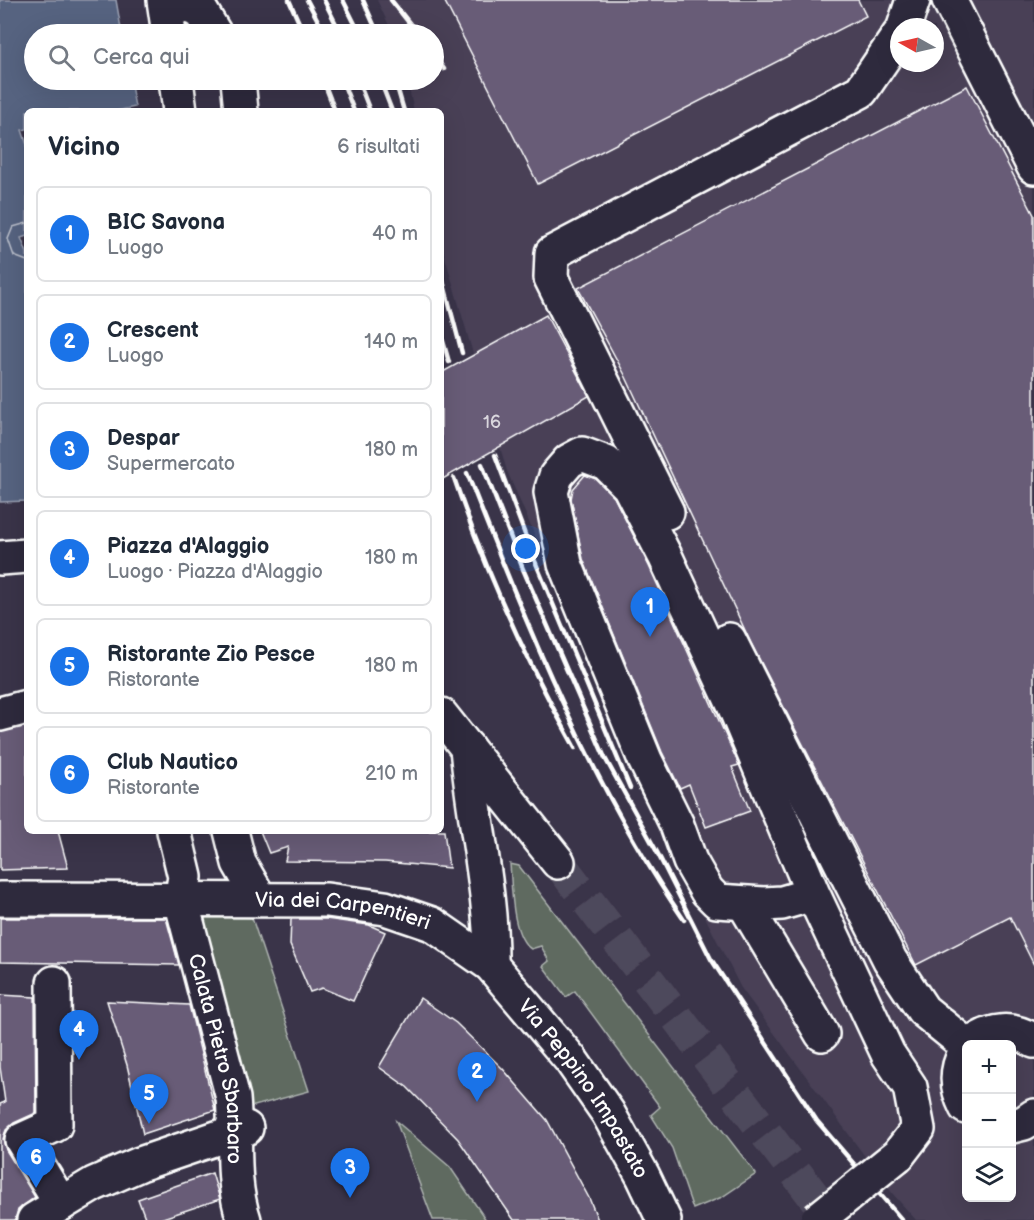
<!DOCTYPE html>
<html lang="it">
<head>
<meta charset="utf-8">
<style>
	body { margin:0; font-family:"Balsamiq Sans",sans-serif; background:#f6f6f7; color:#1f2937 }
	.controls { position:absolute; right:18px; bottom:18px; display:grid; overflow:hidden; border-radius:9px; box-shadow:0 6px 24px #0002 }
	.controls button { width:54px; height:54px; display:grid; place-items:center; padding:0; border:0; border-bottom:2px solid #e0e1e3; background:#fff; color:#1f2937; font:30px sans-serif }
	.compass { position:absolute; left:890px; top:18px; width:54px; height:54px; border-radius:50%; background:#fff; box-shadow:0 6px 24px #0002; rotate:278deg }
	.you { position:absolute; left:526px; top:549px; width:21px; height:21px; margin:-15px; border:4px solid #fff; border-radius:50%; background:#1a73e8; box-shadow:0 0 0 9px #1a73e833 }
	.badge { display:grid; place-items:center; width:39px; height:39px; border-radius:50%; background:#1a73e8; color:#fff; font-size:20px; font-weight:700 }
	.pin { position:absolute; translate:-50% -50px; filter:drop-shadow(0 2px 3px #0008) }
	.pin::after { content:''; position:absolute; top:32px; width:21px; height:18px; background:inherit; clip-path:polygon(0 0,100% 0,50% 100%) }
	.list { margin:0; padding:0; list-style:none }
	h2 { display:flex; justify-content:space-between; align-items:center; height:78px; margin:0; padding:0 24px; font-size:26px }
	h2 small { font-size:20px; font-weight:400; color:#747a83 }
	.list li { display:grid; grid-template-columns:39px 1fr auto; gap:18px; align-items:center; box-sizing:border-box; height:96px; margin:0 12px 12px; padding:0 12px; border:2px solid #e0e1e3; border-radius:9px }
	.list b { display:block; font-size:22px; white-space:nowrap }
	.list p { margin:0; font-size:20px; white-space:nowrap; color:#747a83 }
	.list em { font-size:20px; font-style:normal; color:#747a83 }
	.icon { flex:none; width:33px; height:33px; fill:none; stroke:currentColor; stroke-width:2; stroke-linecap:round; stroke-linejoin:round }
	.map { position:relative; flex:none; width:1034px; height:1220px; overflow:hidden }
	.search { position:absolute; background:#fff; box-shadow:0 6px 24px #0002; left:24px; top:24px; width:420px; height:66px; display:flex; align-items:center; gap:15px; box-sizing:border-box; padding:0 21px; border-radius:33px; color:#747a83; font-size:22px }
	.panel { position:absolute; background:#fff; box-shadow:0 6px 24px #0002; left:24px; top:108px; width:420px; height:726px; border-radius:9px }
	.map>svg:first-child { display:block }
	.built { fill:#484057; fill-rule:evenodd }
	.green { fill:#5e6a60; stroke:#aeb4b0; stroke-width:1.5 }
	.water { fill:#576380; stroke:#9aa1b3; stroke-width:1.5 }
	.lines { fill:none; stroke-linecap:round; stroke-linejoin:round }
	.shore { stroke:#bcc1cc; stroke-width:1.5 }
	.building { fill:#675b77; stroke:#fff; stroke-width:1.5 }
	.minor-tunnel { stroke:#4e485b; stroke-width:33; stroke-dasharray:33 16; stroke-linecap:butt }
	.minor-casing { stroke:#fff; stroke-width:38 }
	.minor { stroke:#2f2a3d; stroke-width:33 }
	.rail { stroke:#fff; stroke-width:4.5 }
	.minor-bridge-casing { stroke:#fff; stroke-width:38; stroke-linecap:butt }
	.minor-bridge { stroke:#2f2a3d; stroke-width:33 }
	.labels { text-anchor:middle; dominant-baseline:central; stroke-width:5; stroke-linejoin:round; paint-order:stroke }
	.number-label { font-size:18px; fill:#d9d6dd }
	.street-label { font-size:21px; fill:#fff; stroke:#2f2a3d }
</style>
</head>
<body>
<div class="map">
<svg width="1034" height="1220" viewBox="0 0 1034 1220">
	<rect width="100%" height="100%" fill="#3a3449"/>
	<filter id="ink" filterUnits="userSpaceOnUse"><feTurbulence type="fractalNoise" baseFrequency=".0167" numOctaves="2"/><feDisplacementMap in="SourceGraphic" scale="12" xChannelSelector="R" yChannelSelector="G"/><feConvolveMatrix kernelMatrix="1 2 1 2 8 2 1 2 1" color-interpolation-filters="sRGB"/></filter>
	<g filter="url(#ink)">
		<path class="built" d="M377,0H1034V1220H916L892,1193L741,988L670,848L507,471L441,243V111H414L407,80H434V34H393ZM899,27H935V63H899ZM966,1044H1012V1198H966Z"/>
		<path class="green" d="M510,864L519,866L756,1174L722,1197L693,1209L672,1148L651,1115L660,1107L575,991L566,997L543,966L549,961L541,946L531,949C511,936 512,886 510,864Z
			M251,915L309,1091L243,1109L202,923L206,917Z
			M396,1121L450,1167L486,1220H433Z"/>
		<path class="water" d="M0,0H116L122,34H34V80H130L135,107L116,111H27V129L22,130L27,145V236L21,238L27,253V501L0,502Z"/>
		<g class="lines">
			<path class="shore" d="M27,223L13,227L8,239L14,256L27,261"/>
		</g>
		<path class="building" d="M444,0H858L866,16L538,184Z
			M967,86L1034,215V965L1010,917L916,965L751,643L625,375L578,288Z
			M546,315L589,396L441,480V373Z
			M585,475L596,479L614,497L649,566L739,765L732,767L750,811L706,827L689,784L680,788L662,752L583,559L571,499L573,489Z
			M27,726V831H58L68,868L0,870V732Z
			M260,831H444L449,868L385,862L285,861L288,847L269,853Z
			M0,918H166L179,965L0,962Z
			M291,919H326L369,925L385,932L353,1001L322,988L310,992L290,945Z
			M0,995L35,997L36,1113L14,1123L6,1130L3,1139L6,1150L35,1197L18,1210L15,1220H0V1104L5,1102L0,1067Z
			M420,998L456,1023L503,1069L547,1120L589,1198L598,1220H514L458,1139L407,1087L379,1067Z
			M107,1001L189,1005L215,1110L143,1134L127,1065Z
			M212,1173L220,1199L157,1220H146L138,1199Z"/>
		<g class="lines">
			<path class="minor-tunnel" d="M558,862L832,1220"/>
			<defs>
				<g id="minor">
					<path d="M164,0L169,34"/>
					<path d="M170,0L201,11L215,34"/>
					<path d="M949,0L1034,167"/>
					<path d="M904,27L913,0"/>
					<path d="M176,80L180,111"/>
					<path d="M238,80L241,111"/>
					<path d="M667,512L551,278L552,253L861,91L899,35"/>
					<path d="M0,558L27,556"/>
					<path d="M729,640L890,960L923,1010L966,1045"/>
					<path d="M0,714L27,707"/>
					<path d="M441,715L558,862"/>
					<path d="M467,747C473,820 492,891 491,965"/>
					<path id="s1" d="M174,831L185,877L181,900L233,1098C237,1140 230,1178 244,1220"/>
					<path d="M231,831L239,863L260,899"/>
					<path d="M813,894L782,903L764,904L717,901L707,891L690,861L677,825L645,760L565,564L551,492L556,476L569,461L582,454L606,463L629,486L666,558L733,703L813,894L888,1054L910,1087L918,1129L898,1155"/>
					<path id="s2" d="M0,899L327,900L385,908L432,924L491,965L571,1060L608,1113L643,1176L664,1220"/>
					<path d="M745,905L822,1034"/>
					<path d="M54,983L55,1125L22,1140L61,1204"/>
					<path d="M972,1044C991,1029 1013,1027 1034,1041"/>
					<path d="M966,1051C955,1071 956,1087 966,1107"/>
					<path d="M1012,1126L1024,1123L1034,1116"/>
					<path d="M34,1220L94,1184L140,1164L246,1128"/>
				</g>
			</defs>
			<use href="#minor" class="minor-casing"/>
			<use href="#minor" class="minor"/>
			<path class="rail" d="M289,0L304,34
				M307,0L325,34
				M324,0L341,34
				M343,0L360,34
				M363,0L378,34
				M391,0L418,34
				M434,55L444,69
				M323,80L335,111
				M342,80L354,111
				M358,80L370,111
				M380,80L392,111
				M395,80L404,111
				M441,273L462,353
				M441,334L449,362
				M495,455L535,561L630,788
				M482,464L523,569L605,758L657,852L711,959L817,1121L902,1220
				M467,473C528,628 589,782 684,920
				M454,478C486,572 526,661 575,748"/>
			<defs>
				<path id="minor-bridge" d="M817,1220L898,1155"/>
			</defs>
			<use href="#minor-bridge" class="minor-bridge-casing"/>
			<use href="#minor-bridge" class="minor-bridge"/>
		</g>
	</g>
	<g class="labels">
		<g class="number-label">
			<text x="492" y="422">16</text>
		</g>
		<g class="street-label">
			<text stroke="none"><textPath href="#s2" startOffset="344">Via dei Carpentieri</textPath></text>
			<text stroke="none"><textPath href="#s1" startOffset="234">Calata Pietro Sbarbaro</textPath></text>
			<text stroke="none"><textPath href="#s2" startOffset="662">Via Peppino Impastato</textPath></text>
		</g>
	</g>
</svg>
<div class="controls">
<button>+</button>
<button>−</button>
<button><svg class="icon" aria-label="layers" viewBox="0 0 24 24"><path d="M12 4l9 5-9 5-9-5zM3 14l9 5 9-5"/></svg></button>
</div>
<svg class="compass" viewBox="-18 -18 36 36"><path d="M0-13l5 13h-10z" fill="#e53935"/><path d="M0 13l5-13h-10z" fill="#747a83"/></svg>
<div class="you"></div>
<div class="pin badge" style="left:650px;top:637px">1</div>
<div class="pin badge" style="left:477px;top:1102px">2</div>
<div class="pin badge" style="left:350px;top:1198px">3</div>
<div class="pin badge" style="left:79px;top:1060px">4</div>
<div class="pin badge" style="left:149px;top:1124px">5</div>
<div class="pin badge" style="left:36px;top:1188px">6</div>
<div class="search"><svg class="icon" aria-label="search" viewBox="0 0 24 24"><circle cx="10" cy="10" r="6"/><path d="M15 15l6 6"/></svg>Cerca qui</div>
<section class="panel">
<h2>Vicino<small>6 risultati</small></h2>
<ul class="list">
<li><span class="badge">1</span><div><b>BIC Savona</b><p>Luogo</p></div><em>40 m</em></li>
<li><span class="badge">2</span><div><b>Crescent</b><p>Luogo</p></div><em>140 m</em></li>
<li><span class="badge">3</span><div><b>Despar</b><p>Supermercato</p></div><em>180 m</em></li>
<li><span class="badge">4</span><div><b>Piazza d'Alaggio</b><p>Luogo · Piazza d'Alaggio</p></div><em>180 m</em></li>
<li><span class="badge">5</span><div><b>Ristorante Zio Pesce</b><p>Ristorante</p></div><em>180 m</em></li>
<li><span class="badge">6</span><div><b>Club Nautico</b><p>Ristorante</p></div><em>210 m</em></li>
</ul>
</section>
</div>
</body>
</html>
